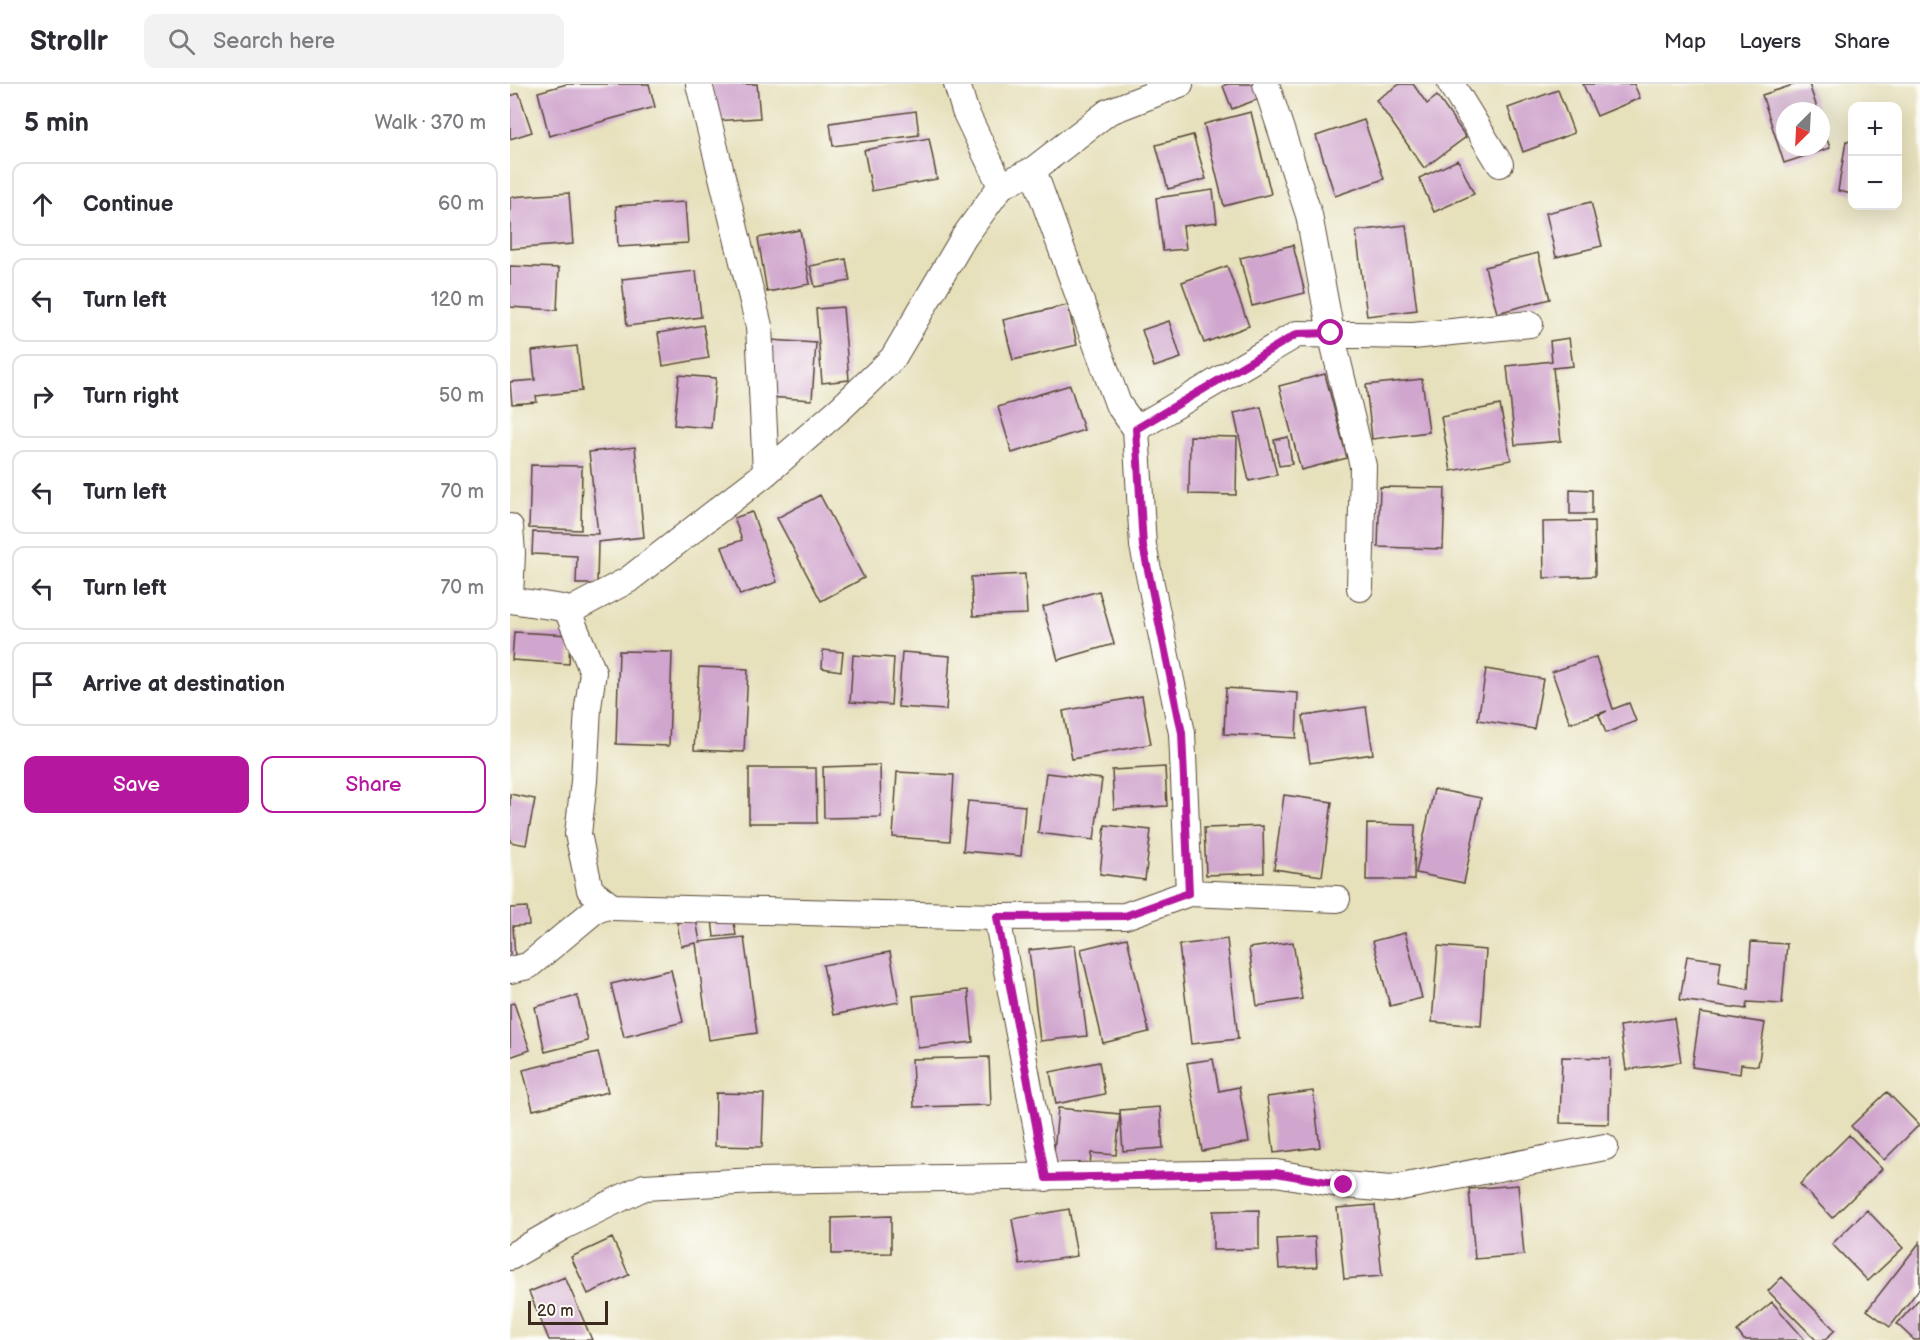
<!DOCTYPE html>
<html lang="en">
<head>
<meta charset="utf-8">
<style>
	body { margin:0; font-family:"Balsamiq Sans",sans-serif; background:#f2f2f3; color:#2b2b33 }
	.controls { position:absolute; right:18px; top:18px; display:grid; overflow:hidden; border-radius:12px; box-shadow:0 6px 24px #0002 }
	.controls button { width:54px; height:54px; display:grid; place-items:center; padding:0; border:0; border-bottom:2px solid #e1e1e2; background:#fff; color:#2b2b33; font:30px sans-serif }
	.compass { position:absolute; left:1266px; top:18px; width:54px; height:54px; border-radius:50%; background:#fff; box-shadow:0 6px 24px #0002; rotate:204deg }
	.scale { position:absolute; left:18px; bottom:15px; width:80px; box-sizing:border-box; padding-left:6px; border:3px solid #3b2a1e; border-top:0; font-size:16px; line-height:21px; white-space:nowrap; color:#3b2a1e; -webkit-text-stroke:4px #fdfcf7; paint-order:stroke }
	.stop { position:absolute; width:18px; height:18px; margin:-14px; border:4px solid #b5179e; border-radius:50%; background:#fff }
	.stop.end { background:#b5179e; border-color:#fff; box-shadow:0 2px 6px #0008 }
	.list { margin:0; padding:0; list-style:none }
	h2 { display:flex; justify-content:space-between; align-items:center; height:78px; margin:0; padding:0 24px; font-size:26px }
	h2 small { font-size:20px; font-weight:400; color:#7c7c81 }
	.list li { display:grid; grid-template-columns:39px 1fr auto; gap:18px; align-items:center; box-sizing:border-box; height:84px; margin:0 12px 12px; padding:0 12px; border:2px solid #e1e1e2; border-radius:12px }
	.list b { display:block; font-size:22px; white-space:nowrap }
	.list em { font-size:20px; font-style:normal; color:#7c7c81 }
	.actions { display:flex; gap:12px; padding:18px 24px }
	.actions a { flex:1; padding:14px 0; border:2px solid #b5179e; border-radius:12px; text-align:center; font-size:21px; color:#b5179e }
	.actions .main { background:#b5179e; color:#fff }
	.icon { flex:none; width:33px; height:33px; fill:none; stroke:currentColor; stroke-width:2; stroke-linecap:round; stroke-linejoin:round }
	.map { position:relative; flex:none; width:1410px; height:1256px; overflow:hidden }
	header { display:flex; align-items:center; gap:36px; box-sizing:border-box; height:84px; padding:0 30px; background:#fff; border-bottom:2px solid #e1e1e2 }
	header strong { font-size:28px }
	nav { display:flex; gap:33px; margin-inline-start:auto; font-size:21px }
	.search { width:420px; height:54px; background:#f2f2f3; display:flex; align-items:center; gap:15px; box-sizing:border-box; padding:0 21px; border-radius:12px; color:#7c7c81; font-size:22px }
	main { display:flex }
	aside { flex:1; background:#fff }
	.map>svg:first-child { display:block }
	.building { fill:#d0a5ce }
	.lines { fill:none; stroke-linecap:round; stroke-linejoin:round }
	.minor-casing { stroke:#554536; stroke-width:28 }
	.minor { stroke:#fff; stroke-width:26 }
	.route { stroke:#b5179e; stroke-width:8 }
</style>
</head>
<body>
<header>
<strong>Strollr</strong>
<div class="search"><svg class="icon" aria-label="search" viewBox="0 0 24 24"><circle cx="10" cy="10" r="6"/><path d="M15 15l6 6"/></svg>Search here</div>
<nav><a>Map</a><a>Layers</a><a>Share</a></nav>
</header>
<main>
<aside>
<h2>5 min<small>Walk · 370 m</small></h2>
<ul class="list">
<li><svg class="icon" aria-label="ahead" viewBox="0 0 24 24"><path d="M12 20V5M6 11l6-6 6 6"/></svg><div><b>Continue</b></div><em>60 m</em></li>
<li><svg class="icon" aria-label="left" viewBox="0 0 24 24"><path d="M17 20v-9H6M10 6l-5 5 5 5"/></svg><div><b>Turn left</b></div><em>120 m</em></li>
<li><svg class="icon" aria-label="right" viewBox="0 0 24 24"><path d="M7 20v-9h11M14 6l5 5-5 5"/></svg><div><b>Turn right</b></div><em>50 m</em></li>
<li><svg class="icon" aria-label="left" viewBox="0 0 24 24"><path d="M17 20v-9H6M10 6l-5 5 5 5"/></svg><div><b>Turn left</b></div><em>70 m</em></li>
<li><svg class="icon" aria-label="left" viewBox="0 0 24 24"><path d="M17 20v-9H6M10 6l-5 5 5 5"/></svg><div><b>Turn left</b></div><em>70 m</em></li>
<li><svg class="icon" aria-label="arrive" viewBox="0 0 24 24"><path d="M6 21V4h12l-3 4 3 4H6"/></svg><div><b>Arrive at destination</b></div></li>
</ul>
<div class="actions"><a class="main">Save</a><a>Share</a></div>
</aside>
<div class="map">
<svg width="1410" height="1256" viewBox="0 0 1410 1256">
	<rect width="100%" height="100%" fill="#fdfcf7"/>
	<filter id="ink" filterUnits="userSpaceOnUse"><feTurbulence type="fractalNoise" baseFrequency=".0167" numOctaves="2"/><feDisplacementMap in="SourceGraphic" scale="12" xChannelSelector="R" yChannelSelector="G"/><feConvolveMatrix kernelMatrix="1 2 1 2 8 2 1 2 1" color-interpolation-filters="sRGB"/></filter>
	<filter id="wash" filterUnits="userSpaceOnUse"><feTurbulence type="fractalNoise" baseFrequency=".008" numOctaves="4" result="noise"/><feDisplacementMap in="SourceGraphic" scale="24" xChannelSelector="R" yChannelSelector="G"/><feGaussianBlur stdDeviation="1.35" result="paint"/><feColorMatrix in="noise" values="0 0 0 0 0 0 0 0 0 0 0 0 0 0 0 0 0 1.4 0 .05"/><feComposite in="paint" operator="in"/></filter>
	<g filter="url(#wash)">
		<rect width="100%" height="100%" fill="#e6e0bb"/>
		<g id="blocks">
			<path class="building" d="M57,0H139L145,23L39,52L28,8Z
				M202,0H247L250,34L205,37Z
				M717,0H749L754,13L722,25L713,2Z
				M890,0H903L917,20L927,12L956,53L914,84L866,16Z
				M1073,0H1124L1130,14L1087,32Z
				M1286,0H1299L1308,27H1275V63H1311V38L1320,64L1274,79L1252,11Z
				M1048,6L1064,49L1013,68L998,24Z
				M9,9L22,48L0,55V12Z
				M406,27L409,51L323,62L320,39Z
				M741,28L761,110L714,122L694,40Z
				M854,36L874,95L825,112L806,52Z
				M683,51L696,95L658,105L646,61Z
				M419,54L427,95L362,107L354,66Z
				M1336,57L1342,58V110L1328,107Z
				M948,76L964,110L924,128L909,94Z
				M703,106L707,138L673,142L676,165L653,167L646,114Z
				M59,109L63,160L0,165V113Z
				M175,118L178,159L108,163L106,122Z
				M1081,118L1092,162L1046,173L1036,129Z
				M896,141L907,226L857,232L846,147Z
				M290,146L300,200L257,208L248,154Z
				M783,161L795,209L742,222L730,174Z
				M1028,169L1040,215L987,229L975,183Z
				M336,175L340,197L305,203L300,182Z
				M0,182L49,184L47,226L0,223Z
				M717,182L739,242L694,259L672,198Z
				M186,187L191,233L117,242L112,195Z
				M558,221L567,261L503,276L493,236Z
				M333,223L339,296L312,299L306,225Z
				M659,237L671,274L644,283L632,246Z
				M193,241L199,274L153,282L148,249Z
				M1059,254L1063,282L1043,284L1051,357L1005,361L997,282L1042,277L1040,257Z
				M260,256L306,259L302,316L257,313Z
				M67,262L72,307L26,312L27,318L2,320L0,298L25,296L22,267Z
				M815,290L837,374L791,386L769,302Z
				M169,291L206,294L201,344L164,341Z
				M912,295L919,348L862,355L856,301Z
				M560,301L574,346L502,369L488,323Z
				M990,321L1001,376L941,387L931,333Z
				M751,323L767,391L739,397L724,329Z
				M680,352L727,353L726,411L679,410Z
				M778,353L782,380L769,382L764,356Z
				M125,363L134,453L88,458L87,500H66L67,472L22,470L23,448L88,450L79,368Z
				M21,381L72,382L71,446L19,444Z
				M870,403L935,404L933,465L868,463Z
				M1060,405L1082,406V430H1060Z
				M310,411L354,494L311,517L267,434Z
				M242,428L267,498L230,511L212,463L232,456L224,434Z
				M1084,437L1085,492L1034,494L1033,438Z
				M515,490L517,530L463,532L461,493Z
				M589,507L604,560L548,576L533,523Z
				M4,548L60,551L59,580L2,576Z
				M313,566L333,568L331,587L312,584Z
				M109,567L162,568L159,662L106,660Z
				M392,568L440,572L436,626L388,623Z
				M343,571L384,574L381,621L340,618Z
				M1086,573L1103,625L1119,619L1126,637L1096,649L1089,631L1097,627L1060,639L1042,588Z
				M189,583L238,585L234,668L184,666Z
				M976,585L1033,595L1024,645L968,636Z
				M716,604L788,609L786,654L714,650Z
				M632,612L641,660L562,675L553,627Z
				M856,623L863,670L800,679L793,632Z
				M370,681L371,733L314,734L313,683Z
				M655,683L657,722L604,725L602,686Z
				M239,684H306L307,739H239Z
				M387,688L444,691L440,757L383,753Z
				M536,689L592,695L584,756L528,749Z
				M924,705L971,714L954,799L906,789Z
				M0,710L25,715L16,761L0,758Z
				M774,711L822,718L812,792L764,785Z
				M458,717L515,722L511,772L453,767Z
				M857,740L905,741L904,796H856Z
				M595,741L641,746L635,796L590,790Z
				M753,742L754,789L696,791L694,744Z
				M17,823L19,841L3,842L5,873H0V824Z
				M223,833L226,851L204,853L202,835Z
				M186,835L190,858L234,853L247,949L199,956L186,859L171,862L167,839Z
				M895,849L912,914L880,922L863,857Z
				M617,854L639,948L593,959L571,865Z
				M717,855L728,955L681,960L669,861Z
				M783,858L792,915L747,922L739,864Z
				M1241,858L1277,860L1272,920L1237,918L1236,925L1170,916L1177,872L1211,877L1208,900L1238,905Z
				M565,861L577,952L530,957L519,866Z
				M928,862L976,866L971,942L922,938Z
				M380,868L389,918L323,931L313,881Z
				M161,886L173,938L114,953L101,900Z
				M458,906L463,958L408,964L403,912Z
				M67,912L78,957L35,968L25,923Z
				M4,919L20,966L0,973V920Z
				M1190,929L1255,939L1248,982L1231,980L1230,990L1182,983Z
				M1164,934L1171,978L1116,986L1110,942Z
				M88,968L98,1008L23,1026L13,986Z
				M479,973L481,1021L404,1023L402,975Z
				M1052,973L1100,974L1099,1040L1050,1039Z
				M703,975L709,1007L729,1003L739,1058L692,1067L677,979Z
				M589,978L595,1010L546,1020L540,988Z
				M803,1007L810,1063L764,1069L757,1013Z
				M1377,1008L1409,1041L1374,1076L1341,1042Z
				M206,1009L254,1010L252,1063L205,1062Z
				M650,1023L653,1064L613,1067L610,1026Z
				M548,1024L610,1030L606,1071L581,1069L580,1082L543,1079Z
				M1339,1051L1372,1085L1322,1134L1290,1100Z
				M1008,1101L1014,1171L965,1175L959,1105Z
				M865,1121L872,1192L834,1195L827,1124Z
				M559,1125L567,1172L510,1181L502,1135Z
				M749,1126V1165L703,1166V1127Z
				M1357,1126L1393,1164L1358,1197L1322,1160Z
				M381,1132V1169L322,1170V1134Z
				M805,1153L807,1183L769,1185L767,1155Z
				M102,1154L119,1191L78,1210L61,1173Z
				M1410,1158V1204L1380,1243L1357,1226Z
				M55,1193L82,1256H39L19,1208Z
				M1272,1193L1325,1246L1315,1256H1306L1258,1207Z
				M1410,1214V1256H1404L1387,1240Z
				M1262,1218L1295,1256H1234L1227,1247Z"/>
		</g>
	</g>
	<g filter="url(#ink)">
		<use href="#blocks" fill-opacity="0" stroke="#554536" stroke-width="1.5"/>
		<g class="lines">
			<defs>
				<path id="minor" d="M189,0L249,242L256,389
					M447,0L455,27L491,102
					M756,0L799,131L821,249L853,382L850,504
					M941,0L990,80
					M523,86L608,320L626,345L633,462L672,649L679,809
					M626,345L787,250L903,252L1020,240
					M0,443L2,469L0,513
					M0,516L53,524L58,528L118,496L256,389L330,325L383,274L454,153L491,102L523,86L598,28L670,0
					M58,528L83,588L78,623L74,697L68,750L80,806L102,823L487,833
					M0,886L18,882L84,827L100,821
					M536,1094L487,833L615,832L679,809L827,815
					M0,1173L52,1143L134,1103L245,1097L766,1089L834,1101L881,1105L1095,1063"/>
			</defs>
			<use href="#minor" class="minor-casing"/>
			<use href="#minor" class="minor"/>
		</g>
	</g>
	<g class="lines" filter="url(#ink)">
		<path class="route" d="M821,249L787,250L626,345L633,462L672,649L679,809L615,832L487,833L536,1094L766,1089L834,1101"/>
	</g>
</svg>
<div class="controls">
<button>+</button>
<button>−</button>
</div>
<svg class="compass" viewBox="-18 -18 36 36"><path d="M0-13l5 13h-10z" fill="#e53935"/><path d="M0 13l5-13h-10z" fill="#7c7c81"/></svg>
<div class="scale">20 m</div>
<div class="stop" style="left:821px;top:249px"></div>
<div class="stop end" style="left:834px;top:1101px"></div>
</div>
</main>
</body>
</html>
